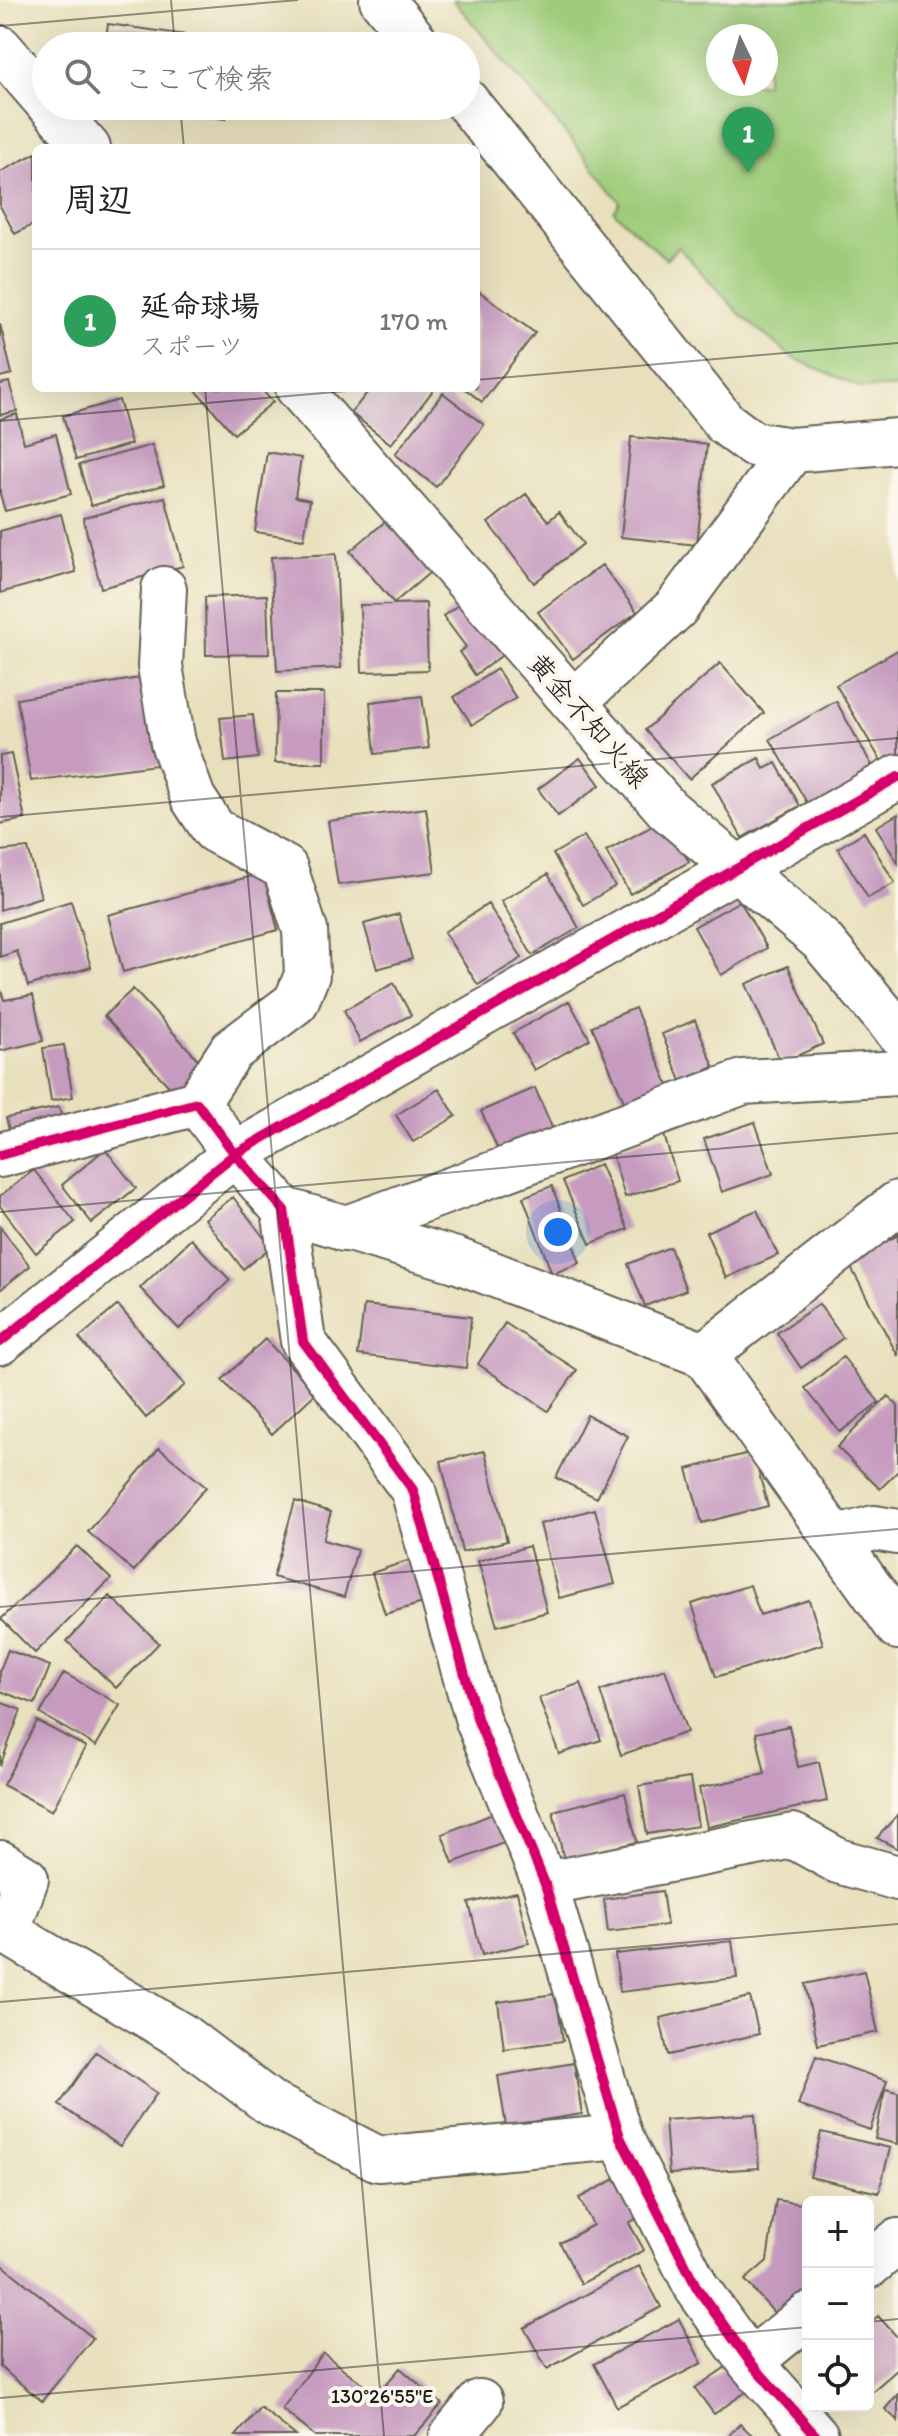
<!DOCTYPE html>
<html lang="ja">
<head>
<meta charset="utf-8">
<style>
	body { margin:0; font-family:Itim,"Klee One",sans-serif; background:#f2f2f2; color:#202124 }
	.controls { position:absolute; right:24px; bottom:24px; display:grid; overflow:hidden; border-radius:12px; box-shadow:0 8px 32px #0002 }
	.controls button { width:72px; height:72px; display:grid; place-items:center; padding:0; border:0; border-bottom:2px solid #e0e0e0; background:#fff; color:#202124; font:40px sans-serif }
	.compass { position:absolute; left:706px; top:24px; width:72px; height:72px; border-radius:50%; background:#fff; box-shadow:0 8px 32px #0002; rotate:175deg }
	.you { position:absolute; left:558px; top:1232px; width:28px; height:28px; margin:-20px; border:6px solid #fff; border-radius:50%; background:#1a73e8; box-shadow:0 0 0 12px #1a73e833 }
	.badge { display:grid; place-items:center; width:52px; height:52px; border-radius:50%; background:#c8321e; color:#fff; font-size:26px; font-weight:700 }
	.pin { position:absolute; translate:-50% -66px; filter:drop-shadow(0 2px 4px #0008) }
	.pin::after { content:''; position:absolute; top:42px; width:28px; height:24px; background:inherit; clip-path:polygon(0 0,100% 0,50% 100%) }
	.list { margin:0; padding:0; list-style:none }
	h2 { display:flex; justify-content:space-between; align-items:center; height:104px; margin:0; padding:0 32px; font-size:34px }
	h2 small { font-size:26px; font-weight:400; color:#757577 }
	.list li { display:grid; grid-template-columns:52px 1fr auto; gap:24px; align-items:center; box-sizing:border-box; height:144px; padding:0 32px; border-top:2px solid #e0e0e0 }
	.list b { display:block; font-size:30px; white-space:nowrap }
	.list p { margin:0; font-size:26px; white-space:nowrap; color:#757577 }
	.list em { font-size:26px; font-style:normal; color:#757577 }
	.icon { flex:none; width:44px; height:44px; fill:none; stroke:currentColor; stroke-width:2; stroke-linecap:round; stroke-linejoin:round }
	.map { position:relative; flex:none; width:898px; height:2436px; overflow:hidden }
	.search { position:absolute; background:#fff; box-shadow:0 8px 32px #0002; left:32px; top:32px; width:448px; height:88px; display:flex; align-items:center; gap:20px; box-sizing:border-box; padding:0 28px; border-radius:44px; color:#757577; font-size:30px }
	.panel { position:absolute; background:#fff; box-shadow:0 8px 32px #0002; left:32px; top:144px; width:448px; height:248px; border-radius:12px }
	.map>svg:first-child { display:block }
	.green { fill:#9fcc7a; stroke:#5e744b; stroke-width:2; fill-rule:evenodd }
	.building { fill:#c69bbf }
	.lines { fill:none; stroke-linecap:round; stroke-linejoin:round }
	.street-casing { stroke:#636154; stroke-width:48 }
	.secondary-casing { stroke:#636154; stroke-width:48 }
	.street { stroke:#fff; stroke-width:44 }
	.secondary { stroke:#fff; stroke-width:44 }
	.cycleway-casing { stroke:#fbf7ec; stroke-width:15 }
	.cycleway { stroke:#d6006c; stroke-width:10 }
	.ticks { fill:none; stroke:#1c1c1c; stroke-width:2; stroke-opacity:0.45 }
	.labels { text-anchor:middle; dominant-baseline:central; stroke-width:8; stroke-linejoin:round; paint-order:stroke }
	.street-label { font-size:28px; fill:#1c1c1c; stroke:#fbf7ec }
	.ticks-label { font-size:20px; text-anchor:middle; fill:#1c1c1c; stroke:#fbf7ec; stroke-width:8; stroke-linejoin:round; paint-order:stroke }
</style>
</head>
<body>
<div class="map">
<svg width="898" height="2436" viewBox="0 0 898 2436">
	<rect width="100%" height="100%" fill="#fbf7ec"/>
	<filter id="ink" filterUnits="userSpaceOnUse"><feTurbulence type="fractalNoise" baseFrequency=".0125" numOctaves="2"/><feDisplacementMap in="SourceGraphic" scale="16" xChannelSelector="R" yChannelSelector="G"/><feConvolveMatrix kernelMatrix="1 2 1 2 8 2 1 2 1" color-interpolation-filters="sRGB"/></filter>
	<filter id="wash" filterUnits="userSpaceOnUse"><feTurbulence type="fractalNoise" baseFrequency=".006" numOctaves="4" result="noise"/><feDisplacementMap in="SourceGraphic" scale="32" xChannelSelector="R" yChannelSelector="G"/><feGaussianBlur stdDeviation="1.8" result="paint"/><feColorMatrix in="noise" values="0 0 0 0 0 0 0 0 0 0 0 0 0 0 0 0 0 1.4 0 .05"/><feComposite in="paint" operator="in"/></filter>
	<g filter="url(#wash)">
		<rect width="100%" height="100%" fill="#e8e0bc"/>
		<path class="green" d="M453,0H898V388H861L791,357L741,315L678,247L666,259L614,212L620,202L574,143ZM718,36H766V84H718Z"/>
		<g id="blocks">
			<path class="building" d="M108,24L237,42V46H105Z
				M151,106H228L226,119Z
				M310,106H328L318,115Z
				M36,153V223L15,234L0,206V172Z
				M476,289L535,333L482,402L464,388H476Z
				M0,324L12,374L0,377Z
				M9,382L17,411L0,415V384Z
				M194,388H260L273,402L234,434Z
				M371,388H435L391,444L351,413Z
				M443,393L484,425L436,487L395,454Z
				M119,400L131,444L76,460L63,416Z
				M17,414L24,443L56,434L71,494L5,511L0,494V419Z
				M631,437L707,444L697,545L621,537Z
				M152,445L164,485L91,506L79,465Z
				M267,452L301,458L295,497L310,500L304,539L255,532Z
				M526,494L548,521L559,512L583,544L534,583L488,523Z
				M165,497L183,566L101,588L83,518Z
				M398,511L442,562L394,603L350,551Z
				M61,514L76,572L0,593V531Z
				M336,554L341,668L277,671L271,557Z
				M602,565L637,612L573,659L538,612Z
				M267,595L269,654L206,655L205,597Z
				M472,595L512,648L475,675L459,652L466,647L443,616Z
				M426,603L428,670L362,672L360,605Z
				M898,650V758L884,766L836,685Z
				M720,663L764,713L689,779L645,730Z
				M497,669L516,698L472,725L454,697Z
				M151,676L165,764L31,781L17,699Z
				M276,693H324V763H275Z
				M422,696L429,748L375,754L370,702Z
				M836,701L875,771L810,808L770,739Z
				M253,715L258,758L225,762L220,718Z
				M11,754L25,819L0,824V756Z
				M580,758L600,785L558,816L538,789Z
				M759,758L764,769L776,763L800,806L742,838L712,783Z
				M426,808L435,872L338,885L328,821Z
				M898,814V863L876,827Z
				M665,819L689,862L630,894L606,851Z
				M864,832L895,883L868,898L838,848Z
				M584,836L615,886L583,905L553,854Z
				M28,848L41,897L0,910V851Z
				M263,873L278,930L123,972L108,915Z
				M548,874L579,928L532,955L501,901Z
				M71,901L91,967L28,986L17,951L0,957V923Z
				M740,901L767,948L721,975L694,927Z
				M488,904L522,958L478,985L444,932Z
				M399,914L412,959L377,969L364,924Z
				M788,966L823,1044L781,1063L746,984Z
				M394,983L411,1015L360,1042L344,1010Z
				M0,987L4,1000L33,995L43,1041L0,1051Z
				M133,989L206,1068L177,1095L104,1016Z
				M569,1001L590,1039L534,1070L513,1033Z
				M635,1008L671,1091L627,1109L592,1026Z
				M695,1020L714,1067L681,1081L662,1034Z
				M64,1045L73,1097L51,1101L43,1048Z
				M535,1088L554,1132L500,1155L481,1111Z
				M439,1089L456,1116L413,1142L396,1115Z
				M59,1107L63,1125L11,1137L6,1118Z
				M755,1122L773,1174L722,1192L704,1139Z
				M664,1135L678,1181L625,1197L611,1150Z
				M105,1149L136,1188L92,1223L62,1185Z
				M600,1164L628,1229L590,1244L563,1181Z
				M34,1170L75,1222L36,1253L0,1206V1196Z
				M552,1186L580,1263L552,1274L523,1197Z
				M233,1197L271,1247L243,1269L205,1219Z
				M757,1210L778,1255L726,1278L706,1232Z
				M0,1227L30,1266L0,1290Z
				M898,1235V1356L848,1262Z
				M191,1239L230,1280L179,1329L140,1288Z
				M670,1247L686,1290L645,1306L628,1264Z
				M819,1304L843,1338L801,1368L777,1333Z
				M118,1305L185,1385L146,1418L79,1338Z
				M364,1305L471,1317L466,1368L358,1355Z
				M505,1323L577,1370L548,1411L478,1364Z
				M265,1339L316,1393L272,1434L222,1380Z
				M843,1357L879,1402L840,1432L805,1388Z
				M888,1396L898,1406V1471L880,1489L837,1447Z
				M587,1415L628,1436L597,1498L556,1478Z
				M159,1448L206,1487L134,1571L88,1532Z
				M485,1451L507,1541L462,1552L441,1461Z
				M753,1452L768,1506L702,1523L687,1469Z
				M295,1501L331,1512L323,1540L357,1550L344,1597L273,1577Z
				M595,1509L615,1584L559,1598L540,1524Z
				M77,1546L111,1579L35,1653L1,1619Z
				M529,1546L547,1612L497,1626L478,1561Z
				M410,1560L423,1603L385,1614L372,1573Z
				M750,1585L760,1615L809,1600L823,1644L716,1677L692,1604Z
				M110,1596L159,1643L116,1688L67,1641Z
				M8,1650L50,1666L35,1704L0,1691V1670Z
				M665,1669L687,1732L621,1755L600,1691Z
				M64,1673L120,1705L96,1746L40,1714Z
				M581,1683L601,1740L559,1754L539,1698Z
				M0,1702L21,1710L0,1766Z
				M37,1721L86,1747L52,1811L3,1785Z
				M789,1726L798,1767L819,1762L827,1801L707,1827L699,1788L765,1774L756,1733Z
				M690,1778L698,1826L647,1834L639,1786Z
				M625,1793L637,1842L564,1860L553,1811Z
				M495,1813L506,1842L453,1863L442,1834Z
				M898,1814V1849L877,1838Z
				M662,1891L667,1925L608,1932L604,1899Z
				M517,1892L529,1943L482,1955L469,1903Z
				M732,1941L737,1978L620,1992L615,1954Z
				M864,1971L878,2032L818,2045L805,1984Z
				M556,1994L563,2041L504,2049L498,2002Z
				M750,1997L759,2034L668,2055L660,2018Z
				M96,2052L157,2093L120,2146L59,2105Z
				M816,2056L887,2081L870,2130L798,2105Z
				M574,2063L582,2114L506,2126L498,2076Z
				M885,2089L898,2092V2144L875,2139Z
				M755,2114L759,2168L669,2174L665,2120Z
				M821,2132L890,2148L879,2193L810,2177Z
				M619,2177L639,2217L629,2223L644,2250L581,2284L560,2243L593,2225L579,2198Z
				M776,2200L808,2205V2307L786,2326L745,2280L767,2261Z
				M0,2263L93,2338L42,2401L0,2367Z
				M639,2266L661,2307L547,2369L524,2328Z
				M878,2316L898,2338V2369L868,2395V2324Z
				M679,2319L702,2363L617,2407L594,2364Z
				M323,2353L377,2395L400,2368L442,2404L414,2436H315L282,2409Z
				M732,2363L750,2389L714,2414L695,2388Z
				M898,2394V2421L885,2409Z
				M260,2407L296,2436H236Z
				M740,2424L753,2436H728Z"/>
		</g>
	</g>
	<g filter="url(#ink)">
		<use href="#blocks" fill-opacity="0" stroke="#636154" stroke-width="2"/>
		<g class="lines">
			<defs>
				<path id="street" d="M164,589L160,666L173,743L193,798L214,830L285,868L305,930L307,975L296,1002L231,1051L197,1103
					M574,702L676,608L792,450
					M0,1155L197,1103L235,1154L284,1210L303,1341L413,1490L478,1721L545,1884L620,2137L697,2288L750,2362L816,2436
					M284,1210L456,1260L704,1355L898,1627
					M344,1229L743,1082L898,1073
					M0,1342L235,1154L898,777
					M704,1355L898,1203
					M835,1539L874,1528L898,1532
					M0,1863L26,1879L7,1932L182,2036L270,2103L378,2159L620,2137
					M545,1884L793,1836L838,1861L898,1878
					M868,2266L898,2241
					M750,2362L808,2315
					M452,2436L480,2402"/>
				<path id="secondary" d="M382,0L419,46
					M0,48L46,101
					M466,101L725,423L753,444L792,450L898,441
					M51,106L88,148
					M298,388L667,809L821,940L898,1032"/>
			</defs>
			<use href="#street" class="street-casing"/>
			<use href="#secondary" class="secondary-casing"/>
			<use href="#street" class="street"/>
			<use href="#secondary" class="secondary"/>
			<defs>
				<path id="cycleway" d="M0,1155L197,1103L235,1154L284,1210L303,1341L413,1490L478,1721L545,1884L620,2137L697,2288L750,2362L816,2436
					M0,1342L235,1154L898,777"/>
			</defs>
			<use href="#cycleway" class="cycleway-casing"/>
			<use href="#cycleway" class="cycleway"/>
		</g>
	</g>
	<path class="ticks" d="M171,0L175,46M0,26L298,0M180,106L184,148M476,380L898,343M205,388L384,2436M0,421L381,388M0,817L898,738M0,1212L898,1133M0,1607L898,1529M0,2002L898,1924M868,2322L898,2319M0,2398L808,2327"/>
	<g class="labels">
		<g class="street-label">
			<text transform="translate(589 720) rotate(49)">黄金不知火線</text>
		</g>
	</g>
	<g class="ticks-label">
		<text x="382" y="2403">130°26'55"E</text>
	</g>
</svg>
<div class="controls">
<button>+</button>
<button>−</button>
<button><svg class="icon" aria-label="locate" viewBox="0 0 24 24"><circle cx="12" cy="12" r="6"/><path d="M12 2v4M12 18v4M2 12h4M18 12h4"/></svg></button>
</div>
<svg class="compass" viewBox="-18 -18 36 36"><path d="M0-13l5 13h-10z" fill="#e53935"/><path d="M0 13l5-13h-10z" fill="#757577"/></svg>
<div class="you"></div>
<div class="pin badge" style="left:748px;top:173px;background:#2e9e5b">1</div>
<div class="search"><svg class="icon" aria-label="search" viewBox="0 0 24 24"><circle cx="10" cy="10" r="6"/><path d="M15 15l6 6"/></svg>ここで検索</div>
<section class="panel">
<h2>周辺<small></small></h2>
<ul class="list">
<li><span class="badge" style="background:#2e9e5b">1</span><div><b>延命球場</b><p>スポーツ</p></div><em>170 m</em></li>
</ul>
</section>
</div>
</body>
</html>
